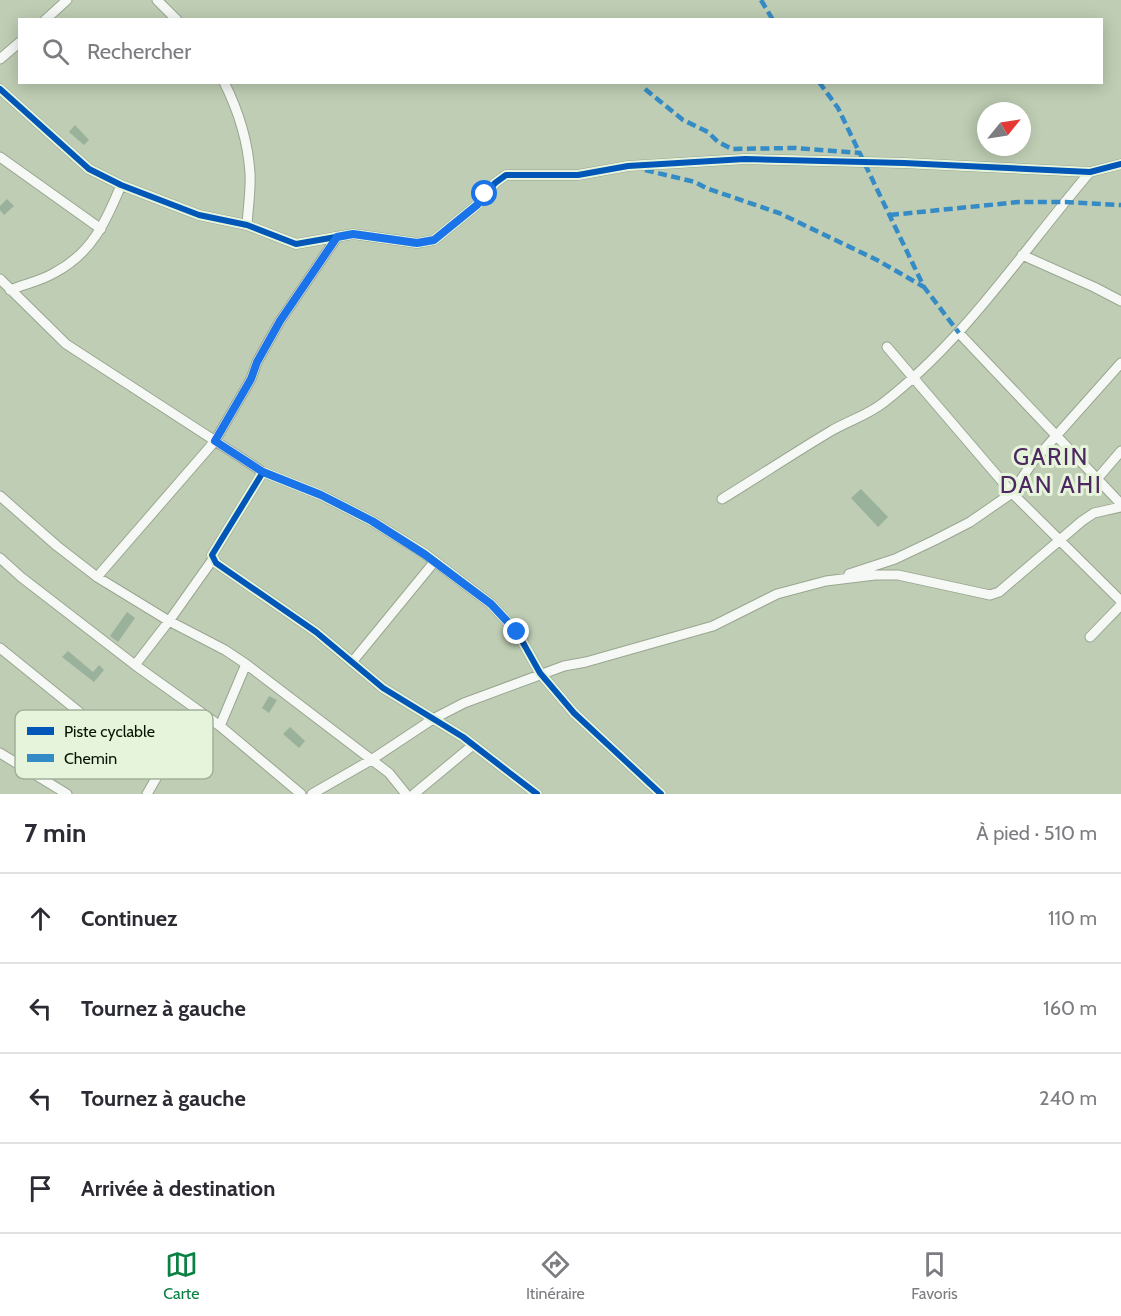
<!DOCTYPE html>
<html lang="fr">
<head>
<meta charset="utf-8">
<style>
	body { margin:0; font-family:Cabin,sans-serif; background:#f7f7f7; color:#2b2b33 }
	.compass { position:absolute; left:977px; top:102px; width:54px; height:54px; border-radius:50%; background:#fff; box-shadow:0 3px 15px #0003; rotate:60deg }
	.stop { position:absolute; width:18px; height:18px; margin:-14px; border:4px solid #1a73e8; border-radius:50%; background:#fff }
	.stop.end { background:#1a73e8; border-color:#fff; box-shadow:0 2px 6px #0008 }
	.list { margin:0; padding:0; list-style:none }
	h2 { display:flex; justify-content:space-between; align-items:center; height:78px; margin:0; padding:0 24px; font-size:26px }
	h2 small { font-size:20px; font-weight:400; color:#7c7c81 }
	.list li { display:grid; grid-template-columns:39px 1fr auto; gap:18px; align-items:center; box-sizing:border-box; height:90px; padding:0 24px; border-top:2px solid #e1e1e2 }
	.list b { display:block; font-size:22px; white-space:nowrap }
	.list em { font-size:20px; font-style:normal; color:#7c7c81 }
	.icon { flex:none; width:33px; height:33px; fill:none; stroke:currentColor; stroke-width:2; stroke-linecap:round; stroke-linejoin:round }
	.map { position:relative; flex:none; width:1121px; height:794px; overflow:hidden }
	.search { position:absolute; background:#fff; box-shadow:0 3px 15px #0003; left:18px; right:18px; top:18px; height:66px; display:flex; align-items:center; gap:15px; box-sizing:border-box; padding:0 21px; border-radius:0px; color:#7c7c81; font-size:22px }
	.sheet { height:438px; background:#fff }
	nav { display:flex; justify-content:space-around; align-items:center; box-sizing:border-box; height:84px; border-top:2px solid #e1e1e2; background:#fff; font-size:16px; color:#7c7c81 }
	nav a { display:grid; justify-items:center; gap:3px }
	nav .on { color:#0b8043 }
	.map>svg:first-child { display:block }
	.building { fill:#9ab29b }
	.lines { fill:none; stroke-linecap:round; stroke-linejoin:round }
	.minor-casing { stroke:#9aa691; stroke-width:11 }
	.minor { stroke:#f5f8f4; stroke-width:9 }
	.quiet { stroke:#348bc5; stroke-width:4.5; stroke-dasharray:9 4.5; stroke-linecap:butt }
	.cycleway-casing { stroke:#e5f4db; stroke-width:10 }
	.cycleway { stroke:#0057b8; stroke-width:6 }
	.route { stroke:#1a73e8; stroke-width:8 }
	.labels { text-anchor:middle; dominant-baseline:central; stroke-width:6; stroke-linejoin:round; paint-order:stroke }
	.quarter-label { font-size:24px; letter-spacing:1.5px; fill:#4d2860; stroke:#e5f4db }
	.key { fill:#e5f4db; stroke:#a3b09a; stroke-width:1.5 }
	.key-label { font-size:16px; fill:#091303 }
</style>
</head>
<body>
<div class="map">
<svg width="1121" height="794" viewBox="0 0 1121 794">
	<rect width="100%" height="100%" fill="#becdb3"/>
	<path class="building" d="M75,125L89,140L84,145L69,132Z
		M7,199L14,206L4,215L0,210V206Z
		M861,489L888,517L878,527L851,498Z
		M127,612L135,618L118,642L110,636Z
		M68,651L93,672L99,665L104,670L94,682L62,657Z
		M269,696L277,700L269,713L262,708Z
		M290,727L305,741L299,748L283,734Z"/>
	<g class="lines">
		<defs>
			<path id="minor" d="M157,0L177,20
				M45,20L67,0
				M0,59L20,42
				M224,82C238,110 248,142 250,173C251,190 248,208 247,225
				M0,89L89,169L121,185L199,215L247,225L296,244L353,234L417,243L434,240L477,205L495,183L506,175H578L628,166L745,159L904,163L1090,172L1121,164
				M0,157L101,229
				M1022,255L1094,287L1121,301
				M0,279L66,344L263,472
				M10,290C24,284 41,281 54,273C91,254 106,222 121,185
				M959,333L1121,504
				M887,347L1012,493L1121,601
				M1097,479L1121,451
				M0,496L57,546L97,577L169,621L225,650L246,664L389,773L406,794
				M722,499C758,477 794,453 831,431C848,421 868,415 883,403C966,339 1023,250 1090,172
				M0,558L21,577L135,665L220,726L301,794
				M849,574L895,559L935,540L970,522L1012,493L1032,463L1121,363
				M97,577L215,441L251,379L257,362L280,321L337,237
				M1090,637L1121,605
				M0,648L157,775
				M353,661L435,561
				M135,665L169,621L213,559
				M220,726L246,664
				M0,753L67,794
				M147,794L170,754L198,710
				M312,794L371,760L433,719L464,703L564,666L586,662L713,626L777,594L826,581L875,575H898L990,595L999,592L1082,521L1094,513L1121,507
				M414,794L473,745
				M537,794L463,737L383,688L316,632L216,563L212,555L263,472L321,495L372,521L424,553L491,604L517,632L540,673L574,713L661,794"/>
		</defs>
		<use href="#minor" class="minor-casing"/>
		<use href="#minor" class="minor"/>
		<path class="quiet" d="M761,0L773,20
			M819,82L838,108L924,287L959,333
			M645,89L683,120L708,132L718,142L732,149L795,148L861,153
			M645,170L695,182L706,188L779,213L877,260L924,287
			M890,215L1019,202H1065L1121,205"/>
		<defs>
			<path id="cycleway" d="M0,89L89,169L121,185L199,215L247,225L296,244L353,234L417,243L434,240L477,205L495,183L506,175H578L628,166L745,159L904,163L1090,172L1121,164
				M537,794L463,737L383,688L316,632L216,563L212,555L263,472L321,495L372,521L424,553L491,604L517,632L540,673L574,713L661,794"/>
		</defs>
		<use href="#cycleway" class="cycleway-casing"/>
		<use href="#cycleway" class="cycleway"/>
	</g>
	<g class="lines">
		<path class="route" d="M485,194L477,205L434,240L417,243L353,234L337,237L280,321L257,362L251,379L215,441L263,472L321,495L372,521L424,554L491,604L517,632"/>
	</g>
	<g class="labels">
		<g class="quarter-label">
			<text x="1051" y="456">GARIN<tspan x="1051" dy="28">DAN AHI</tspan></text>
		</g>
	</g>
	<rect x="15" y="710" width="198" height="69" rx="9" class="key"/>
	<rect x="27" y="727" width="27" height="8" fill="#0057b8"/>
	<rect x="27" y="754" width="27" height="8" fill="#348bc5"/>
	<g class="key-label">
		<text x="64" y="737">Piste cyclable</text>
		<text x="64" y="764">Chemin</text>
	</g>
</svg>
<svg class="compass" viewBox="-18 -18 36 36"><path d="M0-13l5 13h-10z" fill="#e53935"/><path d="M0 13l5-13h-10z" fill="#7c7c81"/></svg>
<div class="stop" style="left:485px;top:194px"></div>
<div class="stop end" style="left:517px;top:632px"></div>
<div class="search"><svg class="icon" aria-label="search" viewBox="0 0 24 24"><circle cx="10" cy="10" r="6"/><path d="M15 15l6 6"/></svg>Rechercher</div>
</div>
<section class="sheet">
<h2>7 min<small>À pied · 510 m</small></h2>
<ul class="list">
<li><svg class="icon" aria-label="ahead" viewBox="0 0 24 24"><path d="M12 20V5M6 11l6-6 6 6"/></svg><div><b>Continuez</b></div><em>110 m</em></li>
<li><svg class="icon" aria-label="left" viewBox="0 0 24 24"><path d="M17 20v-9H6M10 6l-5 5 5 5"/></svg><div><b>Tournez à gauche</b></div><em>160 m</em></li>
<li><svg class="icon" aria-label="left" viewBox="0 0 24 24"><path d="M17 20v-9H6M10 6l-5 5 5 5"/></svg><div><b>Tournez à gauche</b></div><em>240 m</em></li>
<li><svg class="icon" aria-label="arrive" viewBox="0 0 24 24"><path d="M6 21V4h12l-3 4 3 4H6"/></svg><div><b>Arrivée à destination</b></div></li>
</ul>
</section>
<nav>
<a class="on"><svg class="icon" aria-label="map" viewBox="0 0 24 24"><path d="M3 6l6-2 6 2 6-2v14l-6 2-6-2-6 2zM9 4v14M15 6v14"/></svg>Carte</a>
<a><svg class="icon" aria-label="directions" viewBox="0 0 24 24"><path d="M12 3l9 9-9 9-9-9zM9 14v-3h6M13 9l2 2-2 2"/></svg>Itinéraire</a>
<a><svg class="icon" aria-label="saved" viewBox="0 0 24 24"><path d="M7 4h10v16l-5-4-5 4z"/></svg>Favoris</a>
</nav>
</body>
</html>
